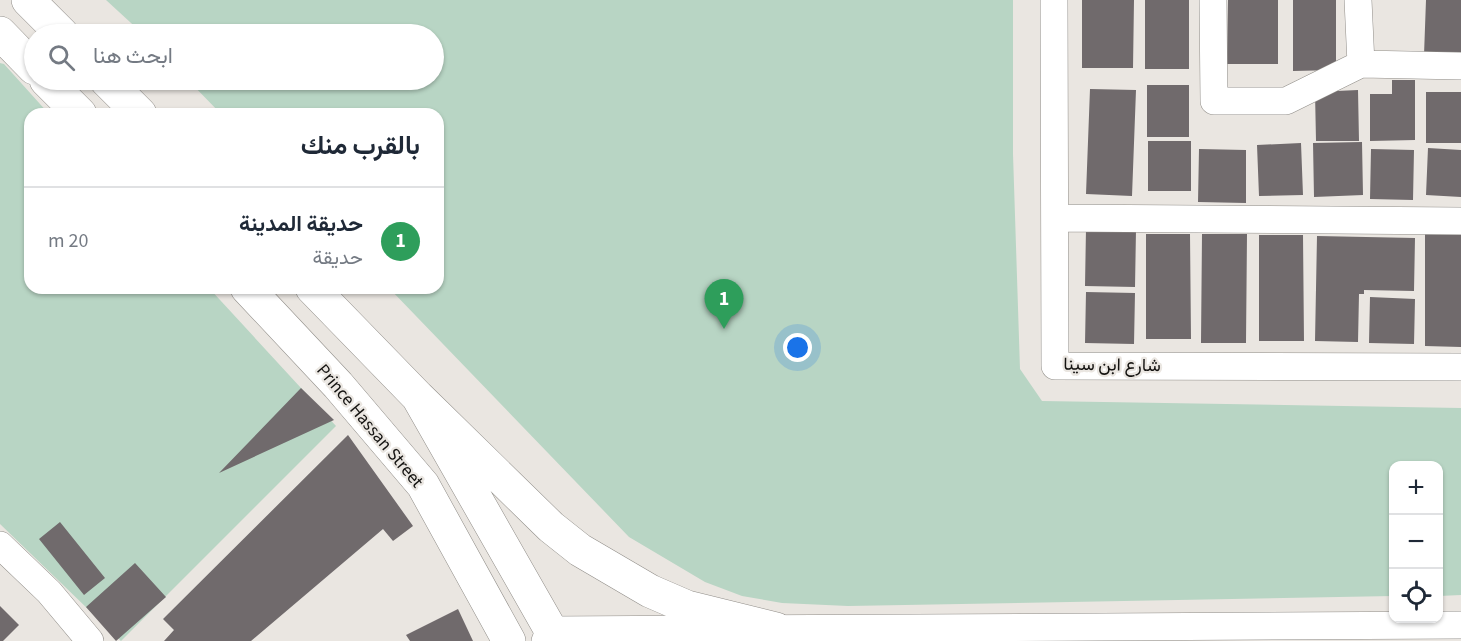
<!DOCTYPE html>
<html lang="ar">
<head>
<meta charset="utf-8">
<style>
	body { margin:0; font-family:"Source Sans 3",Vazirmatn,sans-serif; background:#f2f2f3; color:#1f2937; direction:rtl }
	.controls { position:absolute; right:18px; bottom:18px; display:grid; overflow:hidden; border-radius:12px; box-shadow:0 2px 4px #0004 }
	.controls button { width:54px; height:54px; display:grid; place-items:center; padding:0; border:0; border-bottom:2px solid #e0e1e3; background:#fff; color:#1f2937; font:30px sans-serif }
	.you { position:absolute; left:798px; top:348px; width:21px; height:21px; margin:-15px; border:4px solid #fff; border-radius:50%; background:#1a73e8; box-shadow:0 0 0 9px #1a73e833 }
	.badge { display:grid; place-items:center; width:39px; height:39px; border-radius:50%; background:#2563eb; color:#fff; font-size:20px; font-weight:700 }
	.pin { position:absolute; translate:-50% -50px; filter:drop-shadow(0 2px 3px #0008) }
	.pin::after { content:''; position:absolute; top:32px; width:21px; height:18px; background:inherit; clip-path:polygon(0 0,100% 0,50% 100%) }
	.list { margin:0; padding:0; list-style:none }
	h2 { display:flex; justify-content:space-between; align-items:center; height:78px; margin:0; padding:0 24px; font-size:26px }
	h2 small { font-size:20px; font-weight:400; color:#747a83 }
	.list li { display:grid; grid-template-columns:39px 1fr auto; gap:18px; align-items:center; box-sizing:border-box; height:108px; padding:0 24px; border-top:2px solid #e0e1e3 }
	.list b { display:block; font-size:22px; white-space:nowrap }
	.list p { margin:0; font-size:20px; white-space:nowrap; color:#747a83 }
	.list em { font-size:20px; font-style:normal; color:#747a83 }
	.icon { flex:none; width:33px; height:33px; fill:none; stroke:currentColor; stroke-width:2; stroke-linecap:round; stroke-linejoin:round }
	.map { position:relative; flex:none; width:1461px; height:641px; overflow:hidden; direction:ltr }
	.search { position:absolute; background:#fff; box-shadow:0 2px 4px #0004; left:24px; top:24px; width:420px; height:66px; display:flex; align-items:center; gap:15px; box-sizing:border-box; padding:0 21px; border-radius:33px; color:#747a83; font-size:22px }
	.panel { position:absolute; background:#fff; box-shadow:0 2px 4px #0004; left:24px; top:108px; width:420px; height:186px; border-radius:18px; direction:rtl }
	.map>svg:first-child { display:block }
	.green { fill:#b8d5c4 }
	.building { fill:#706a6c }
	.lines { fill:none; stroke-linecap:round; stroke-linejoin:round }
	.street-casing { stroke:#908d88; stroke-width:28 }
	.primary-casing { stroke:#908d88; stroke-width:34 }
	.street { stroke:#fff; stroke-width:27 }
	.primary { stroke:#fff; stroke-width:33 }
	.labels { text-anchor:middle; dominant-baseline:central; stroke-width:4.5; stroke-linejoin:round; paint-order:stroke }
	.street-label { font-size:18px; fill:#131210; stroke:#eae6e1 }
</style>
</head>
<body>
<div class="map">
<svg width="1461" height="641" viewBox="0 0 1461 641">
	<rect width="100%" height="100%" fill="#eae6e1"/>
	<path class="green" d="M106,0H1013V154L1020,369L1042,401L1461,408V595L1439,596L1438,466H1394L1393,596L848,606L782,603L742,596L705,582L629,537L389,288H438V114H221L188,80H434V34H143Z
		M0,63L4,64L49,114H30V288H209L336,426L121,641L0,524Z"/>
	<path class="building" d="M1082,0H1134L1133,68H1082Z
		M1145,0H1189V69H1145Z
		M1228,0H1278V64H1227Z
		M1293,0H1336V70L1293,71Z
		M1426,0H1461V56L1424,55Z
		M1392,80H1415V140L1370,141V94H1392Z
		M1147,85H1189V137H1147Z
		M1090,89L1136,90L1132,196L1086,194Z
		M1358,90L1359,141H1316L1315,92Z
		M1426,92H1461V143H1426Z
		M1148,141H1191V191H1148Z
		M1362,142L1363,195L1314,197L1313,143Z
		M1301,143L1303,195L1259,196L1257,145Z
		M1428,148L1461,150V197L1426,195Z
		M1199,149L1246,150V203L1198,202Z
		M1371,149L1414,150L1413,200L1370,199Z
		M1086,229L1136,230L1135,287L1085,286Z
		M1425,231H1461V347L1425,346Z
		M1146,234H1190L1191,339H1146Z
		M1202,234H1247L1246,343H1201Z
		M1259,235H1303L1304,341H1259Z
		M1317,236L1415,238L1414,291L1364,290V294H1359L1358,342L1315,341Z
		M1086,292L1135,293L1134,344L1085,343Z
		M1370,297L1415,299L1414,344L1369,343Z
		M301,388L334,420L219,473Z
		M348,435L413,526L393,541L383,529L251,641H164L174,630L163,619Z
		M60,522L105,578L84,595L39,539Z
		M135,563L166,597L116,641L86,607Z
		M0,606L19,625L3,641H0Z
		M458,609L473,641H410L406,635Z"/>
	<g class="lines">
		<defs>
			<path id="street" d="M1054,0L1055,366L1461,367
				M1213,0L1214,101H1286L1361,64L1461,66
				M1358,0L1361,64
				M1055,218L1461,221
				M0,545L49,592L90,641
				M545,641L550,630L1461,625"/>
			<path id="primary" d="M28,0L62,34
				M0,33L34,68
				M46,80L80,114
				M106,80L140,114
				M247,288L338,385L423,485L509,641
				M312,288L418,397L557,641
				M418,397L551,527L580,550L650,591L687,607L776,629"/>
		</defs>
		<use href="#street" class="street-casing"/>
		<use href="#primary" class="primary-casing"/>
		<use href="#street" class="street"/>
		<use href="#primary" class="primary"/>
	</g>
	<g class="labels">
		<g class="street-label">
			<text transform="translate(1112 365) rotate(1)">شارع ابن سينا</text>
			<text transform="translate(370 426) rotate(50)">Prince Hassan Street</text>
		</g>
	</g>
</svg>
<div class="controls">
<button>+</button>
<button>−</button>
<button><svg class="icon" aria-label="locate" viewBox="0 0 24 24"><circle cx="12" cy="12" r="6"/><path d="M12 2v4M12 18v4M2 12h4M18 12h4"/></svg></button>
</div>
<div class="you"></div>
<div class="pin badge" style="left:724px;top:329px;background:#2e9e5b">1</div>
<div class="search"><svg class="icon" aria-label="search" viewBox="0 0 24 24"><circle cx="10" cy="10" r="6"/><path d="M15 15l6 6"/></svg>ابحث هنا</div>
<section class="panel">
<h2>بالقرب منك<small></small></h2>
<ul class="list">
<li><span class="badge" style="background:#2e9e5b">1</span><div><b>حديقة المدينة</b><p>حديقة</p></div><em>20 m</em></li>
</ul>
</section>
</div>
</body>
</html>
